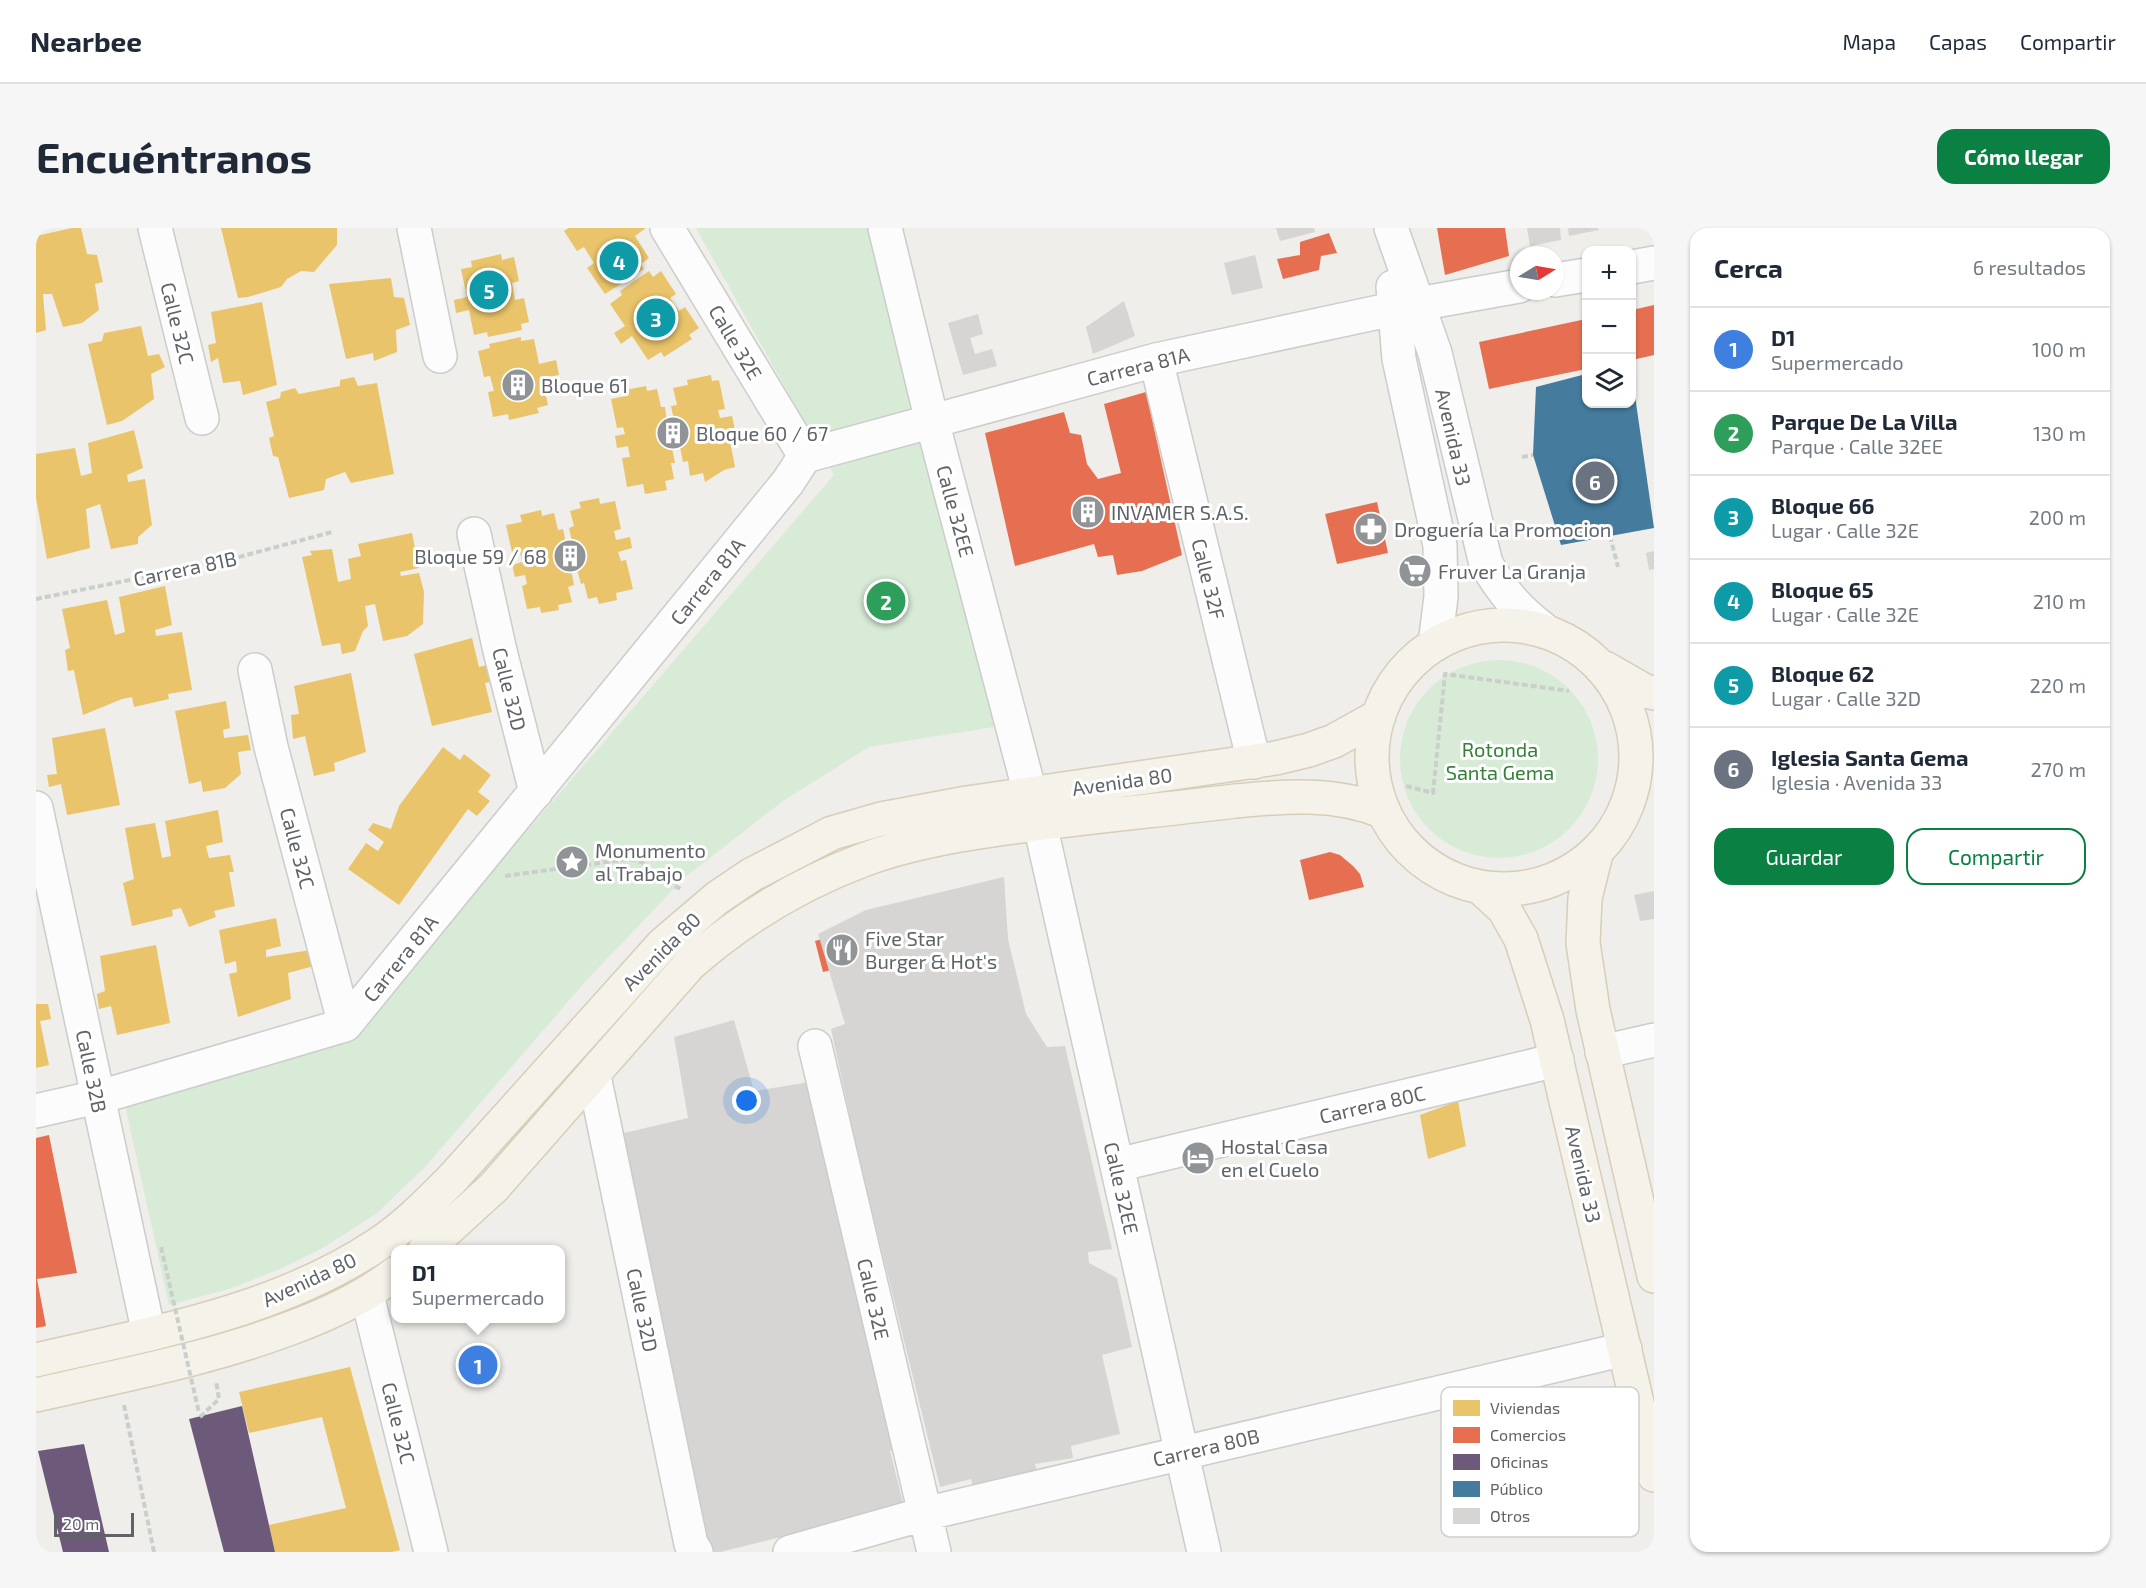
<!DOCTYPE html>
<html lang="es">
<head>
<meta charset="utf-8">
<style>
	body { margin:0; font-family:"Exo 2",sans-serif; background:#f6f6f7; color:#1f2937 }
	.controls { position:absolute; right:18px; top:18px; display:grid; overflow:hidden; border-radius:12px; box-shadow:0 2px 4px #0004 }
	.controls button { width:54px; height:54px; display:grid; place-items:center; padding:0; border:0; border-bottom:2px solid #e0e1e3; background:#fff; color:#1f2937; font:30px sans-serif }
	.compass { position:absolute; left:1474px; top:18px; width:54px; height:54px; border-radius:50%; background:#fff; box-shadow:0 2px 4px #0004; rotate:79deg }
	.scale { position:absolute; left:18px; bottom:15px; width:80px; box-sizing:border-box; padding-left:6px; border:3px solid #5f6368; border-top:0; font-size:16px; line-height:21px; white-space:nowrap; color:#5f6368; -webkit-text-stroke:4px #fff; paint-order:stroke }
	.you { position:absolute; left:711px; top:873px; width:21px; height:21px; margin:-15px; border:4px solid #fff; border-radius:50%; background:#1a73e8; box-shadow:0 0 0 9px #1a73e833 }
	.badge { display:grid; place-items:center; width:39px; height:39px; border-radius:50%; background:#0b8043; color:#fff; font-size:20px; font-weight:700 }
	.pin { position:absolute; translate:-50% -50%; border:3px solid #fff; box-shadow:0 2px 6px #0006 }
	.popup { position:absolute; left:355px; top:1017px; width:174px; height:78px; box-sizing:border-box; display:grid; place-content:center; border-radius:12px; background:#fff; filter:drop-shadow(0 2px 4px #0005); font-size:20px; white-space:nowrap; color:#747a83 }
	.popup b { font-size:22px; color:#1f2937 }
	.popup::after { content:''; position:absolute; left:50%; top:100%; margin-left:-12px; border:12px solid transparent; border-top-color:#fff }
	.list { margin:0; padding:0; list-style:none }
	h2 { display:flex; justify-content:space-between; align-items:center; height:78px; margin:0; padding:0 24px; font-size:26px }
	h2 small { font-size:20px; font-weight:400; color:#747a83 }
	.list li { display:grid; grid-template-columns:39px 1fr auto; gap:18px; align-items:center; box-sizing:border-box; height:84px; padding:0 24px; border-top:2px solid #e0e1e3 }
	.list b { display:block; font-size:22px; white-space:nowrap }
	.list p { margin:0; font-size:20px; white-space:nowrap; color:#747a83 }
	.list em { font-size:20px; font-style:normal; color:#747a83 }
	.actions { display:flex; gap:12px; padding:18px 24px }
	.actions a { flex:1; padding:14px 0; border:2px solid #0b8043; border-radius:18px; text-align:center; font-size:21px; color:#0b8043 }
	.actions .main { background:#0b8043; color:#fff }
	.icon { flex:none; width:33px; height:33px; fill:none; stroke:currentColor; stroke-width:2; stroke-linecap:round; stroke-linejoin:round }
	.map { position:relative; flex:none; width:1618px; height:1324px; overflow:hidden; border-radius:18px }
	header { display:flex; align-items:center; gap:36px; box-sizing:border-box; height:84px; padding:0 30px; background:#fff; border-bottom:2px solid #e0e1e3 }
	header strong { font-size:28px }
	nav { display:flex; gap:33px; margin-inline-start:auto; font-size:21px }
	.intro { display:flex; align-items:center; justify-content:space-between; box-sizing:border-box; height:144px; padding:0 36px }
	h1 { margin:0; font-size:42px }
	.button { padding:15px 27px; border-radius:18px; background:#0b8043; color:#fff; font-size:21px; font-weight:700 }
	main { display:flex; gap:36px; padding:0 36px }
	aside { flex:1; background:#fff; border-radius:18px; box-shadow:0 2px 4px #0004 }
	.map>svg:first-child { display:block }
	.green { fill:#d8ebd6 }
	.homes { fill:#e9c46a }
	.shops { fill:#e76f51 }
	.offices { fill:#6d597a }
	.public { fill:#457b9d }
	.building { fill:#d6d5d3 }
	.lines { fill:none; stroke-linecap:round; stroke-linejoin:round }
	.minor-casing { stroke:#cbcccc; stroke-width:36 }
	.major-casing { stroke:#d7ceb8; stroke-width:36 }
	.path { stroke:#cacfcc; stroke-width:4; stroke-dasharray:6 3; stroke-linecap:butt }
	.minor { stroke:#fdfcfc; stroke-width:33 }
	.major { stroke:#f4f2e9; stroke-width:33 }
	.path-bridge { stroke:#cacfcc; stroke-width:4; stroke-dasharray:6 3; stroke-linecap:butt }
	.labels { text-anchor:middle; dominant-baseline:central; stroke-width:6; stroke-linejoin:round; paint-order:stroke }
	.street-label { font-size:20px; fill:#5f6368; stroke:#fff }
	.poi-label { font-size:20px; fill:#5f6368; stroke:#fff; text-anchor:start }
	.park-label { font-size:20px; fill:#348238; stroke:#fff }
	.key { fill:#fff; stroke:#cfd0d2; stroke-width:1.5 }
	.key-label { font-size:16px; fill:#5f6368 }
</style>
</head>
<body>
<header>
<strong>Nearbee</strong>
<nav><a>Mapa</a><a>Capas</a><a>Compartir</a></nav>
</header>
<div class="intro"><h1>Encuéntranos</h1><a class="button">Cómo llegar</a></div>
<main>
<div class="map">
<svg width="1618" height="1324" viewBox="0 0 1618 1324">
	<rect width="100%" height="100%" fill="#efeeea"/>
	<path class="green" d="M660,0H846L964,498L833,519L747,573L648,650L549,754L388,940L340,986L285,1021L244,1041L193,1061L133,1077L89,877L322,799L798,247Z
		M1364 531a99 99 0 1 1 198 0a99 99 0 1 1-198 0Z"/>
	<path class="homes" d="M36,0H45L51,26L61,27L67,54L59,56L63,82L46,95L27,99L16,66H7L10,102L0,105V8Z
		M185,0H301V17L278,44L265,43L251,51L245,59L212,69L202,70Z
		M533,0H610L599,8L613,30L605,36L608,41L569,66L551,40L558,35L548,19L541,23L528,3Z
		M465,26L466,32L478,29L483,53L476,55L479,72L488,70L493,94L485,96L486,102L452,109L451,104L438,107L433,82L420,85L418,72L431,69L425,41L436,39L435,33Z
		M613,43L617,49L625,43L640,66L634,70L643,83L649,79L663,100L653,107L656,111L628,129L625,124L612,132L596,108L585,116L578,105L589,98L574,76L586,67L584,63Z
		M355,50L358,69L368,70L374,97L360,102L361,124L338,133L337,125L310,131L293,56Z
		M226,74L241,157L207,167L204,153L187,155L182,130L175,134L172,117L180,115L175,84Z
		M105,98L112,128L123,126L129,139L115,146L118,171L86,193L71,197L52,116L66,113L68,105Z
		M485,109V113L498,111L503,136L520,132L523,147L506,150L512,177L501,180L503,185L473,192L472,186L457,189L452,164L458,163L454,148L448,149L442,123L454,120L453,116Z
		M675,147L676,153L683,152L689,181L682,182L684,190L696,188L699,202L686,204L688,214L694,213L699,239L688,242L669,254L667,245L654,248L652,233L647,234L644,219L636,220L639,235H635L638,251L629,253L631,262L609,266L607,256L591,259L586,230L594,229L592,218L581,220L579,208L589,206L587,199L581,200L575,171L590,168L589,162L610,158L611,163L621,161L625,179H629L631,194L638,192L635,178L641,177L637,160L652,157L651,152Z
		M318,149L322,158L341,155L358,246L315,255L309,244L290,251L288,262L253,270L242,229L237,228L233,210L238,208L230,174L244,170L245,164L259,160L263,166L304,158V152Z
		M98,202L107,240L91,247L92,254L109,251L116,297L102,309V316L75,321L64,276L50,281L54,320L11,331L0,270V226L39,220L45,248L56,245L52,215Z
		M563,270L564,276L579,273L585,301L578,303L580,312L594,309L596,320L582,324L585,333L590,332L597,361L580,365L581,372L563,376L561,369L552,371L548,355L545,356L541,341L535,342L538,357L532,359L536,374L522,377L523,382L505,385L504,379L491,381L486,358L491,356L489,347L479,349L476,337L486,334L484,323L476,324L470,297L486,294L484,287L505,282L506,288L518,285L522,302L527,301L530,315L536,313L533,300L538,298L534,283L545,280L543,274Z
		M376,305L383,340L364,344L365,348L383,345L388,364L387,396L371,408L347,413L339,376L329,378L332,398L327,403L319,423L306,426L304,415L286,418L266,329L276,327L274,323L296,321L302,354L315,351L312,331L325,328L322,316Z
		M129,358L136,397L119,402L120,408L146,404L156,462L132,466L133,471L98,479L96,469L86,471L47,487L38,442L32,443L29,422L34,420L26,381L71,372L79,407L89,404L83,369Z
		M436,410L443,439L459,435L463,452L449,455L456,484L396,498L378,426Z
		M315,445L330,524L298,535L299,543L278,548L269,508L257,511L255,487L263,486L258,458Z
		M190,473L194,500L187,502L188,510L212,507L215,522L202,524L205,546L189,560L167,564L165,553L153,556L139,483Z
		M69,500L84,577L31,587L25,556L13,559L11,547L21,546L16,510Z
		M407,519L424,532L428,526L455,547L442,564L454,573L441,588L432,581L363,677L312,641L330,615L342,623L348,614L332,602L337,595L355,601L363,578Z
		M182,582L187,614L170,618L173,630L194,627L198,644H193L199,678L178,683L180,689L153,699L145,680L136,682L137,688L96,698L87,655L98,651L89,600L119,595L126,630L135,628L129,593Z
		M240,690L245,718L230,722V729L275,722L278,738L252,745L255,771L202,789L193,746L201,744L200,733L189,736L183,702Z
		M120,717L134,795L81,807L75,778L63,781L61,766L69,763L64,728Z
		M0,776H12L15,791L4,793L13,837L0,840Z
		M1422,873L1430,918L1392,931L1384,887Z
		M314,1139L364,1322L356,1324H239L233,1297L310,1280L286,1189L213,1205L203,1164Z"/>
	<path class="shops" d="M1401,0H1469L1473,28L1409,47Z
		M1293,5L1301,25L1285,28L1283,42L1247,51L1241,31L1264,27V14Z
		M1618,77V127L1596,132V82Z
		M1550,91V141L1453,161L1443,114Z
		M1110,164L1146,327L1106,343L1081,347L1077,327L1062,329L1058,316L979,338L949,205L1028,184L1034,205L1045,207L1051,236L1062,251L1085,245L1068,176Z
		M1341,274L1352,325L1301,336L1289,286Z
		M1294,624L1304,627L1317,638L1324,646L1328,659L1273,672L1264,632Z
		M825,700L834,732L787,744L779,713Z
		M13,907L41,1045L1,1051L10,1098L0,1100V910Z"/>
	<path class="offices" d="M206,1178L233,1297L239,1324H188L153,1191Z
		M48,1216L73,1324H27L2,1223Z"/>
	<path class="public" d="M1550,146V176H1596L1597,154L1618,300L1525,317L1497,227L1500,159Z"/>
	<path class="building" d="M1240,0H1278L1279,4L1244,13Z
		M1491,0H1524L1525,12L1494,18Z
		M1532,0H1562L1563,2L1533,8Z
		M1219,27L1227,60L1196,67L1188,35Z
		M1088,73L1099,108L1057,126L1050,99Z
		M942,86L947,106L934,110L939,126L956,121L961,138L927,147L912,95Z
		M1618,323V341L1613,342L1610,325Z
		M968,649L972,711L990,786L1011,819L1029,818L1076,1021L1052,1024L1053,1035L1081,1050L1096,1119L1066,1127L1084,1206L1035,1218L1037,1230L999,1236L1003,1250L939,1267L935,1251L904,1259L822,926L795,801L809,796L782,706L830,682Z
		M1618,663V691L1604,693L1598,667Z
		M698,792L718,863L780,853L867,1219L854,1223L868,1279L684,1324H672L584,906L652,890L638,809Z"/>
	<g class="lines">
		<defs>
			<path id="minor" d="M119,0L166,190
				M378,0L404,128
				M631,0L769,228
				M849,0L896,193L994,565
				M1355,0L1399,125L1450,336C1468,365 1479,379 1507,401
				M1596,39L1618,35
				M1519,52L1550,47
				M1357,59L1363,131L1404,318L1405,369L1399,416
				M1120,132L1218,534
				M438,306L464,423L500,564
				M219,442L235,519L309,797
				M0,580L113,1106
				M1004,596L1168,1324
				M779,818L898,1324
				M1566,824L1618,812
				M558,848L655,1316L660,1324
				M0,883L74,866L309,797L752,254L769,228L1120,132L1371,78L1483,58
				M1081,937L1521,832
				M331,1067L395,1324
				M754,1324L888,1286L1589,1121"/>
			<path id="major" d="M1336 529a132 132 0 1 1 264 0a132 132 0 1 1-264 0Z
				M1569,440L1609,463L1618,465
				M1560,626L1549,670L1547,715L1557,782L1618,1048
				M1444,659L1468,681L1485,711L1511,792L1618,1247
				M389,1022L458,959L653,737C704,692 763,656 827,632C875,614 927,606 978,599C1051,589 1125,582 1199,573C1250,568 1300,564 1348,584
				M0,1132C116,1105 240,1084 341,1017C369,999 393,974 416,951L627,716L681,670L715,647L796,605L845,591L931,575L1240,530L1273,522L1298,513L1343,488
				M0,1167C86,1147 173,1131 255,1100C293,1086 328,1070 360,1045"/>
		</defs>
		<use href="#minor" class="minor-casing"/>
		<use href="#major" class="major-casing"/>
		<path class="path" d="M1486,229L1497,227
			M1574,308L1582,339
			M0,371L192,332L296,304
			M1370,558L1397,565L1409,446L1533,463
			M469,648L593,631L606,634L627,654L646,661
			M88,1177L118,1324
			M164,1189L183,1171L180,1153"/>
		<use href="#minor" class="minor"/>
		<use href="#major" class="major"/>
		<path class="path-bridge" d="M125,1019L163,1185"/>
	</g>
	<defs>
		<symbol id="building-disc" viewBox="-11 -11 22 22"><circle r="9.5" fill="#919496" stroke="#fff"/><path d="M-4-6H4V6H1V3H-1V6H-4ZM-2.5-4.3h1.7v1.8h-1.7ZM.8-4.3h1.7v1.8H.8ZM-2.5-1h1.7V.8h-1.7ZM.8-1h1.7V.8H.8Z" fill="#fff"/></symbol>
		<symbol id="pharmacy-disc" viewBox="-11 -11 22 22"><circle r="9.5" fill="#919496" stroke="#fff"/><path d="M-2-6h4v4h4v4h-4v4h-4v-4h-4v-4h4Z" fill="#fff"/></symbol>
		<symbol id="supermarket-disc" viewBox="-11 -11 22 22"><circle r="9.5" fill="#919496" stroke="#fff"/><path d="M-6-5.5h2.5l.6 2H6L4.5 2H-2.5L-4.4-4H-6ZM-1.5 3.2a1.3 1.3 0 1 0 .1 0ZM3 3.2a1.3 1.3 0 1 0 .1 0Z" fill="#fff"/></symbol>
		<symbol id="sight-disc" viewBox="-11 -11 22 22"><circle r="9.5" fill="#919496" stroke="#fff"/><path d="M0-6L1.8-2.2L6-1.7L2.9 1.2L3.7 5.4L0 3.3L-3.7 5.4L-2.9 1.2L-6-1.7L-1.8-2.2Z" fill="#fff"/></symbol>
		<symbol id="restaurant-disc" viewBox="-11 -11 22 22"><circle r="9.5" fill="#919496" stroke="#fff"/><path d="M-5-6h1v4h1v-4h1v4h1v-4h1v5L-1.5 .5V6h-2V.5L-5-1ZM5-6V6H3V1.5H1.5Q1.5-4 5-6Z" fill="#fff"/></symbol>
		<symbol id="hotel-disc" viewBox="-11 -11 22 22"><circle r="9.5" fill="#919496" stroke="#fff"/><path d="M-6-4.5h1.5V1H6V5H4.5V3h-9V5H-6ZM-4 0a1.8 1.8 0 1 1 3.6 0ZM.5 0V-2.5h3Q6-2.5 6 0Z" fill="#fff"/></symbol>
	</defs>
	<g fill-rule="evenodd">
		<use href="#building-disc" x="463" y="138" width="38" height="38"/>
		<use href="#building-disc" x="618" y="186" width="38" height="38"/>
		<use href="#building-disc" x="1033" y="265" width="38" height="38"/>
		<use href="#pharmacy-disc" x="1316" y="282" width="38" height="38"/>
		<use href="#building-disc" x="515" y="309" width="38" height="38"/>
		<use href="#supermarket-disc" x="1360" y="324" width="38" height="38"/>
		<use href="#sight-disc" x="517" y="615" width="38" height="38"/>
		<use href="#restaurant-disc" x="787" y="703" width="38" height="38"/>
		<use href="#hotel-disc" x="1143" y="911" width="38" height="38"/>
	</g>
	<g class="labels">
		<g class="street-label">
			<text transform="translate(142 95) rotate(76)">Calle 32C</text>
			<text transform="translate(700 114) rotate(59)">Calle 32E</text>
			<text transform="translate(1102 138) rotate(-14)">Carrera 81A</text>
			<text transform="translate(1418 209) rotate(77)">Avenida 33</text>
			<text transform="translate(920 283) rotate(75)">Calle 32EE</text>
			<text transform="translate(149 340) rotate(-12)">Carrera 81B</text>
			<text transform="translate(1173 351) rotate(76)">Calle 32F</text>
			<text transform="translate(671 353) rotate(-51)">Carrera 81A</text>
			<text transform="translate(474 461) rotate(76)">Calle 32D</text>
			<text transform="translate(1086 553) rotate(-8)">Avenida 80</text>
			<text transform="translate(262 620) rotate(75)">Calle 32C</text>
			<text transform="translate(625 723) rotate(-45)">Avenida 80</text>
			<text transform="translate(364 730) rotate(-51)">Carrera 81A</text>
			<text transform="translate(56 843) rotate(78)">Calle 32B</text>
			<text transform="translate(1336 876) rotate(-13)">Carrera 80C</text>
			<text transform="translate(1548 946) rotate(77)">Avenida 33</text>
			<text transform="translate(1086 960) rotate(77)">Calle 32EE</text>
			<text transform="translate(273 1051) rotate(-25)">Avenida 80</text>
			<text transform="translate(838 1071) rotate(77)">Calle 32E</text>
			<text transform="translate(607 1082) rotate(78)">Calle 32D</text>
			<text transform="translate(363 1195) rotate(76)">Calle 32C</text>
			<text transform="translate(1170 1219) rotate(-13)">Carrera 80B</text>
		</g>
		<g class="poi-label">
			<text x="505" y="157">Bloque 61</text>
			<text x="660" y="205">Bloque 60 / 67</text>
			<text x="1075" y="284">INVAMER S.A.S.</text>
			<text x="1358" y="301">Droguería La Promocion</text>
			<text x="511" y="328" text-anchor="end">Bloque 59 / 68</text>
			<text x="1402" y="343">Fruver La Granja</text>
			<text x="559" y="622">Monumento<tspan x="559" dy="23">al Trabajo</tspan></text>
			<text x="829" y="710">Five Star<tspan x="829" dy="23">Burger &amp; Hot's</tspan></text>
			<text x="1185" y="918">Hostal Casa<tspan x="1185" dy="23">en el Cuelo</tspan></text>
		</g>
		<g class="park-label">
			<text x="1464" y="521">Rotonda<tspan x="1464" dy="23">Santa Gema</tspan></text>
		</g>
	</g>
	<rect x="1405" y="1159" width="198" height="150" rx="9" class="key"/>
	<rect x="1417" y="1172" width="27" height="16" fill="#e9c46a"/>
	<rect x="1417" y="1199" width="27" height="16" fill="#e76f51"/>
	<rect x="1417" y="1226" width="27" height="16" fill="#6d597a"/>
	<rect x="1417" y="1253" width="27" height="16" fill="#457b9d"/>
	<rect x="1417" y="1280" width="27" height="16" fill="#d6d5d3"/>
	<g class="key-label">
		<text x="1454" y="1186">Viviendas</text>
		<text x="1454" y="1213">Comercios</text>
		<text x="1454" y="1240">Oficinas</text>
		<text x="1454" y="1267">Público</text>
		<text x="1454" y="1294">Otros</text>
	</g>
</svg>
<div class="controls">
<button>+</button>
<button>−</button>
<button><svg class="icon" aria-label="layers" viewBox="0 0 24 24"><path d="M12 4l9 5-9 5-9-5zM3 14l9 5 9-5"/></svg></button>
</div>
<svg class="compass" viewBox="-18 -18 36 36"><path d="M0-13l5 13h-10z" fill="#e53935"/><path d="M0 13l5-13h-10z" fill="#747a83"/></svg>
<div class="scale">20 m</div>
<div class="you"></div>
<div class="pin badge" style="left:442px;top:1137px;background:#3f7fe0">1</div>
<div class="popup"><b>D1</b>Supermercado</div>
<div class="pin badge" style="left:850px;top:373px;background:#2e9e5b">2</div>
<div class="pin badge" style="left:620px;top:90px;background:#0f9aa8">3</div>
<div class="pin badge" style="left:583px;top:33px;background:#0f9aa8">4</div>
<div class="pin badge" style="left:453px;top:62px;background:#0f9aa8">5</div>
<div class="pin badge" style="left:1559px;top:253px;background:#6b7280">6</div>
</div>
<aside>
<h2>Cerca<small>6 resultados</small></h2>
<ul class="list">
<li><span class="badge" style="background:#3f7fe0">1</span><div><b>D1</b><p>Supermercado</p></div><em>100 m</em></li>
<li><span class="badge" style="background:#2e9e5b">2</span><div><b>Parque De La Villa</b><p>Parque · Calle 32EE</p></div><em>130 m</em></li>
<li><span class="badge" style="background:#0f9aa8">3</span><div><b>Bloque 66</b><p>Lugar · Calle 32E</p></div><em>200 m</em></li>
<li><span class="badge" style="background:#0f9aa8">4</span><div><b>Bloque 65</b><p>Lugar · Calle 32E</p></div><em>210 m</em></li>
<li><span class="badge" style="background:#0f9aa8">5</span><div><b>Bloque 62</b><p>Lugar · Calle 32D</p></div><em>220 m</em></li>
<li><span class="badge" style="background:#6b7280">6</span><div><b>Iglesia Santa Gema</b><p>Iglesia · Avenida 33</p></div><em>270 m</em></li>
</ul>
<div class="actions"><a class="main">Guardar</a><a>Compartir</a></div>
</aside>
</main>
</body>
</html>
